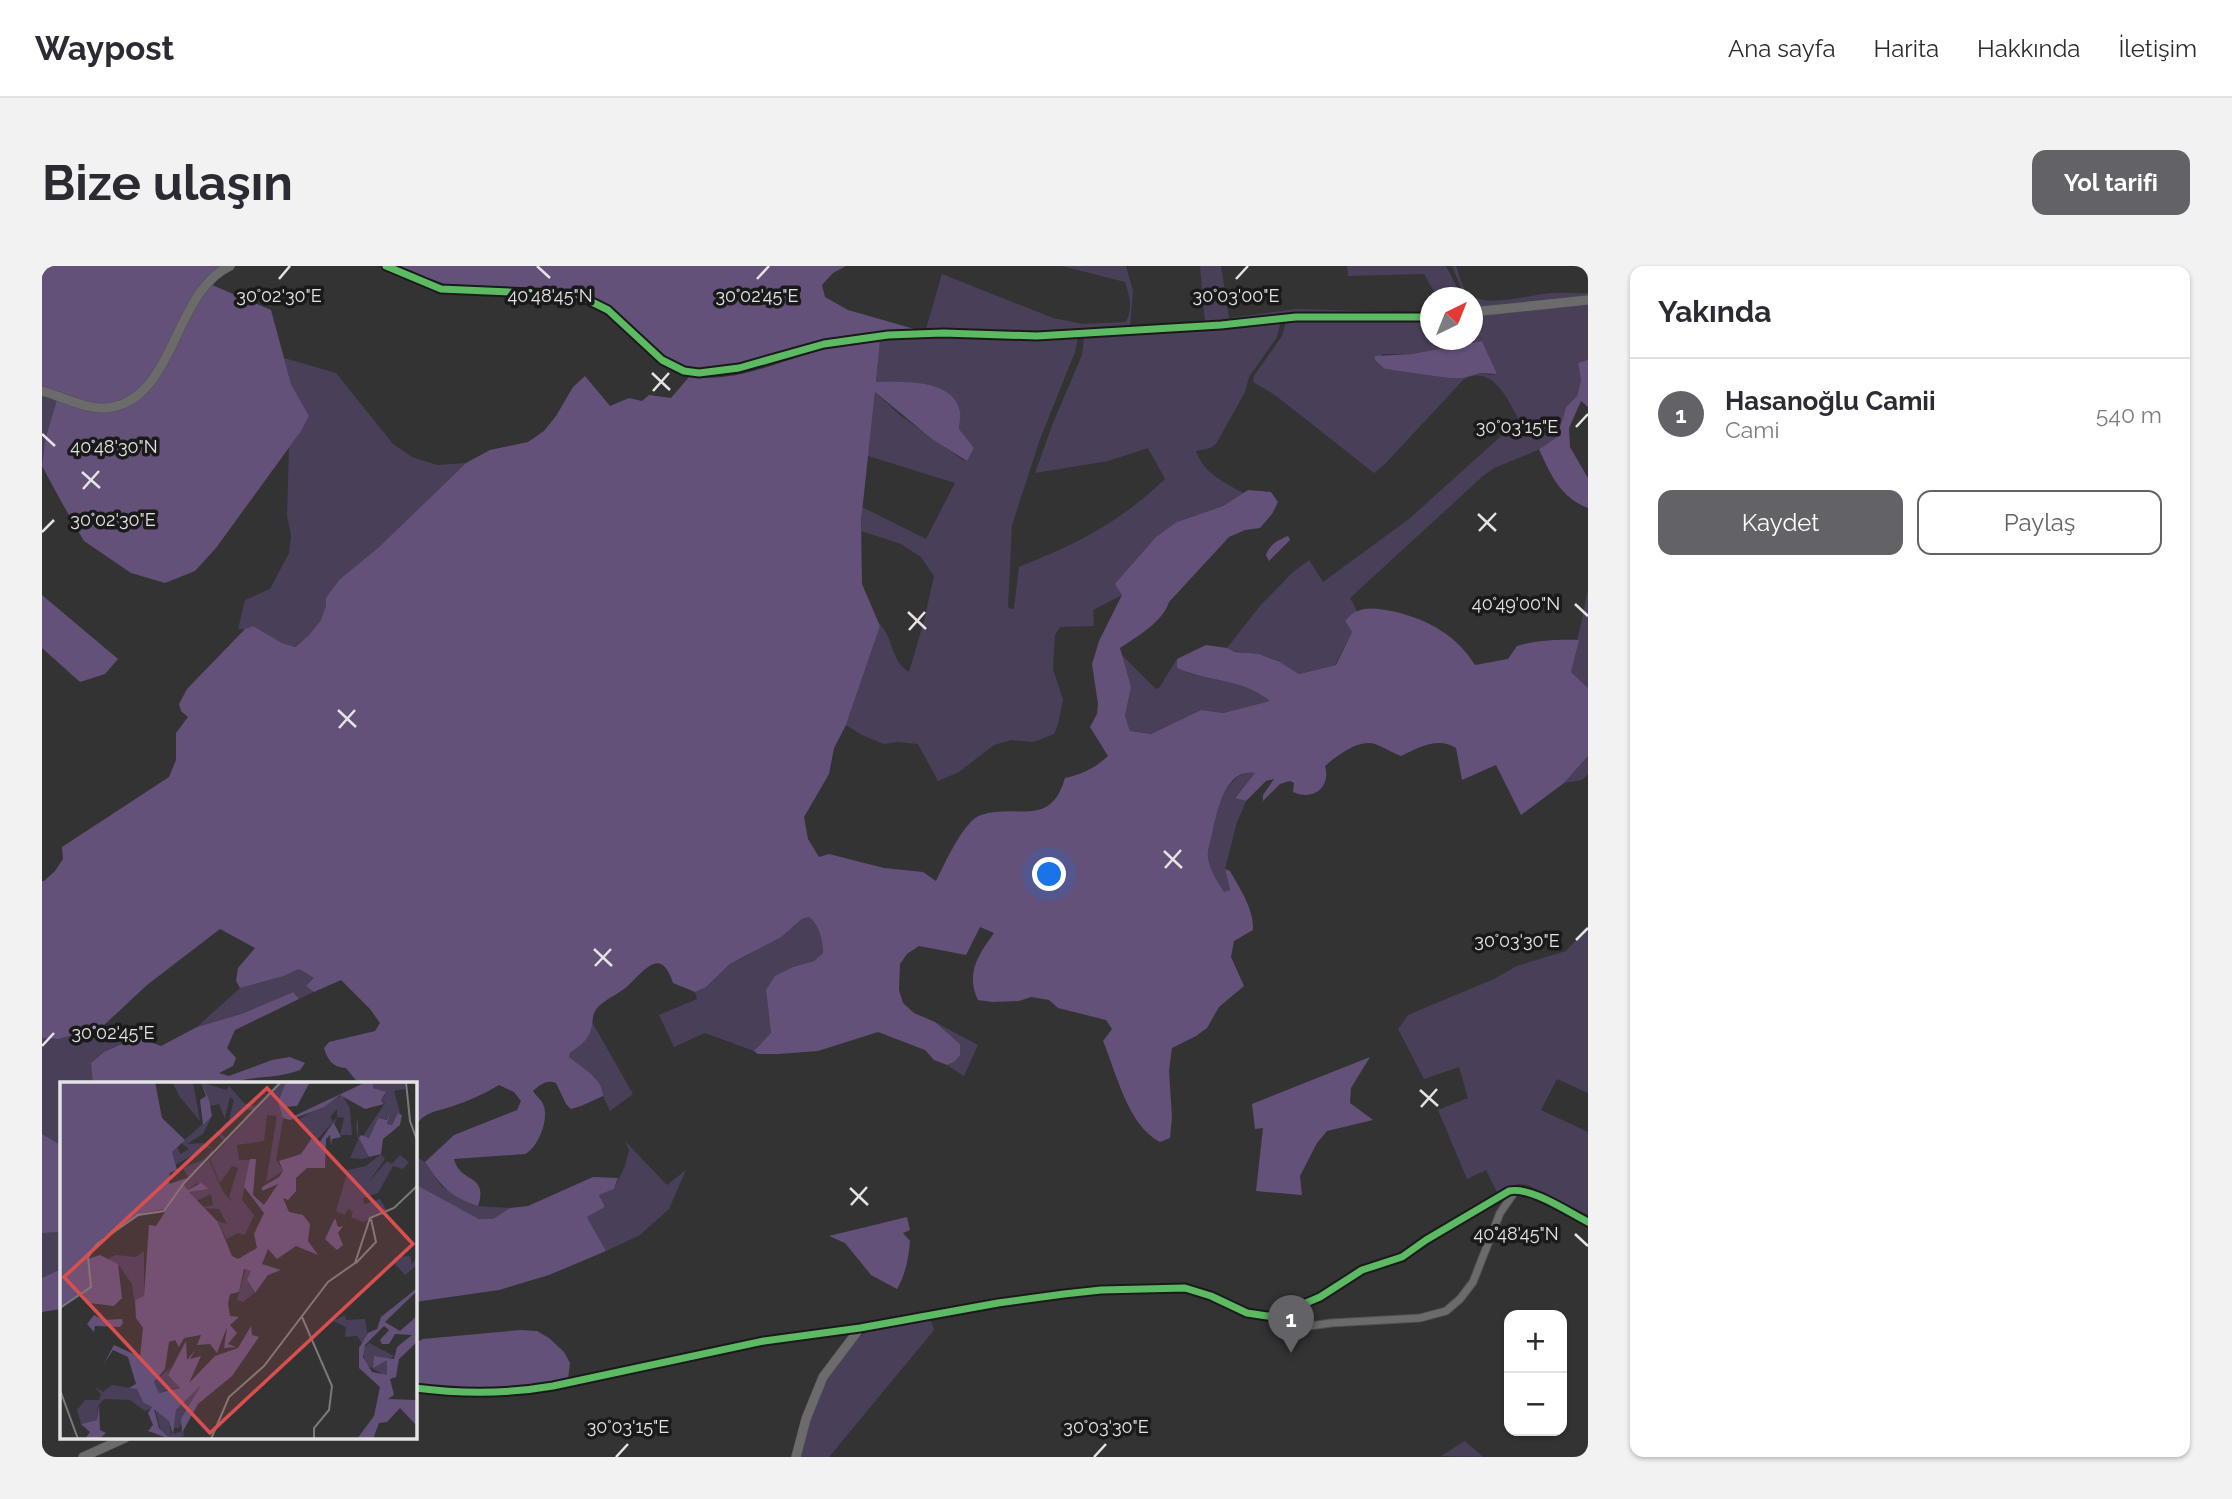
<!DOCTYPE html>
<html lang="tr">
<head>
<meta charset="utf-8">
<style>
	body { margin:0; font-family:Raleway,sans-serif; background:#f2f2f3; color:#2b2b33 }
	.controls { position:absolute; right:21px; bottom:21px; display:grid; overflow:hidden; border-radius:14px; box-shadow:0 2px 5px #0004 }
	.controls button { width:63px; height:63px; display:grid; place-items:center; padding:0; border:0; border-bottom:2px solid #e1e1e2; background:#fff; color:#2b2b33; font:35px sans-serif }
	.compass { position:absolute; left:1378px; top:21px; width:63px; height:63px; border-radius:50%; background:#fff; box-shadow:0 2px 5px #0004; rotate:43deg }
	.you { position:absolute; left:1008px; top:609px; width:24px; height:24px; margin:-18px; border:5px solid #fff; border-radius:50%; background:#1a73e8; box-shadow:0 0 0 10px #1a73e833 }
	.badge { display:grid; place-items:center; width:46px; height:46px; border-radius:50%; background:#626267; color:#fff; font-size:23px; font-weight:700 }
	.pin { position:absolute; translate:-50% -58px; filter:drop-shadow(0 2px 4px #0008) }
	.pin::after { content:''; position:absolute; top:37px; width:24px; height:21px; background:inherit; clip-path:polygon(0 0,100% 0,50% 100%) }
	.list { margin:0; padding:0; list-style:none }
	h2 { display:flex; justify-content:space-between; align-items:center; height:91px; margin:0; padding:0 28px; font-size:30px }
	h2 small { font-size:23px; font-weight:400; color:#7c7c81 }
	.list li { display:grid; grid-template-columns:46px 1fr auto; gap:21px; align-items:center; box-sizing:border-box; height:112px; padding:0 28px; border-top:2px solid #e1e1e2 }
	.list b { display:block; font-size:26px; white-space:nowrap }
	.list p { margin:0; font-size:23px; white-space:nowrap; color:#7c7c81 }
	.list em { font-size:23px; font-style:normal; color:#7c7c81 }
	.actions { display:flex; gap:14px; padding:21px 28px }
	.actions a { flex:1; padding:16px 0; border:2px solid #626267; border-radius:14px; text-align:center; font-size:24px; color:#626267 }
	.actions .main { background:#626267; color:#fff }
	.map { position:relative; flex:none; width:1546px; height:1191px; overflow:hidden; border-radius:14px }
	header { display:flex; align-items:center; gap:42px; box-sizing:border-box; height:98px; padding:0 35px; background:#fff; border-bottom:2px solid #e1e1e2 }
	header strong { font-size:33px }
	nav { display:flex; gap:38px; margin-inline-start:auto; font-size:24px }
	.intro { display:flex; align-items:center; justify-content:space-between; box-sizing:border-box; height:168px; padding:0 42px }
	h1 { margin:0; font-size:49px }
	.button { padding:18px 32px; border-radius:14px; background:#626267; color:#fff; font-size:24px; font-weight:700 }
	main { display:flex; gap:42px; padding:0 42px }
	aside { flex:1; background:#fff; border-radius:14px; box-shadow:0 2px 5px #0004 }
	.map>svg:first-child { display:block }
	.green { fill:#4a3f59; fill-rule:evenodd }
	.forest { fill:#635179 }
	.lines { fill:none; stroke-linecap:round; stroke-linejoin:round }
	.minor-casing { stroke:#505050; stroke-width:9 }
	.tertiary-casing { stroke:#505050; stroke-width:10 }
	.minor { stroke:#6b6b6c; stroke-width:7 }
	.tertiary { stroke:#6b6b6c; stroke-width:9 }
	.cycleway-casing { stroke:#1b1a1b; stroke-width:11 }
	.cycleway { stroke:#5cba63; stroke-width:7 }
	.ticks { fill:none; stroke:#e4e4e5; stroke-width:2.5 }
	.inset-road { fill:none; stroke:#7a7a7b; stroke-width:2 }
	.view { fill:#d94e4e; fill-opacity:0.15; stroke:#d94e4e; stroke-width:3.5 }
	.inset-edge { fill:none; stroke:#e4e4e5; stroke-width:3.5 }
	.ticks-label { font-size:18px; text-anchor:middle; fill:#e4e4e5; stroke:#1b1a1b; stroke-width:7; stroke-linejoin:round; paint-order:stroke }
</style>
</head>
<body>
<header>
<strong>Waypost</strong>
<nav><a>Ana sayfa</a><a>Harita</a><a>Hakkında</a><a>İletişim</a></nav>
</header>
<div class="intro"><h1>Bize ulaşın</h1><a class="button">Yol tarifi</a></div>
<main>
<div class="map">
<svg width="1546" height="1191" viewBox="0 0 1546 1191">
	<rect width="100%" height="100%" fill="#333334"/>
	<path class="green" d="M1020,0H1084L1091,25L1088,61L992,66L884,63L900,8L1011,52L1041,58L1084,56C1091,41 1088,32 1083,16Z
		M1158,0H1179L1187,52L1254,43L1355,46L1388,45V48L1262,46L1163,57Z
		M1305,0H1404L1420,31H1395L1382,8L1306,10Z
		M1410,0H1414C1418,9 1419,23 1428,29C1447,43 1490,27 1513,27C1524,26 1535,28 1546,27V30L1494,34L1431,42L1430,32L1423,31Z
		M1546,38V94L1536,98L1539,114L1535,130L1524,141L1515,171L1494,185L1452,202L1441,210L1308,332L1315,345L1303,355L1310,366L1293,399L1257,408C1245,400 1234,393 1219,389C1207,386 1196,388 1185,382L1218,340L1249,308L1267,294L1281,316L1367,253L1477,154C1466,134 1451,98 1422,113L1343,198L1332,207L1233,129L1211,116L1212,110L1240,70L1244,56H1388V74H1430L1431,49ZM1440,75L1455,108L1447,109L1439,107L1421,112H1406L1343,103L1340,88H1370Z
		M1239,55L1235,71L1207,111L1203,126L1174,178L1168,182L1154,185C1162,208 1182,216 1201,227L1181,240L1138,255L1080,329L1051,344L1052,360L1018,361L1013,369L1011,403L1021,434L1016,458L1012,468L991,476L969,474L952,479L917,506L896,515L876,478L856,476L842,478L820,469L804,459L838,360L837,357C852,372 848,395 867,406L882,355L892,310L879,291L859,278L819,265L820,241L884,273L913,217L826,190L833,126L859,150L921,194L925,195L932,182L917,163L918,146L865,116H834L838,75C904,68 970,76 1036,72L1033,86L998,173L970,259L966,341L970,343L972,342L977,301C1035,278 1078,256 1123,213L1106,182L1066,195L993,207L1011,157L1040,89L1042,72Z
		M242,92L294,107L351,178L370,191L395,199L424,197L337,281L298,313L279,354L267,369L252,381L240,377L211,360L203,363H196L203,334L228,323L247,287L249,269L245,250L247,182L267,150L249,118Z
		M0,125L16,130L3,174L0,195Z
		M1546,323V422L1529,406Z
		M1079,388L1114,423L1117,422L1135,393L1136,402L1149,408L1206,420L1229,435L1181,447L1159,444L1109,468L1088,465L1083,450L1089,421Z
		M1546,490V508L1540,514L1522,517Z
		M1205,506L1214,507L1193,531L1204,535L1195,556L1183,603L1188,624L1182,626C1176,616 1167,603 1166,591C1165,585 1169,576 1170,570C1175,546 1180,515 1205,506Z
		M767,651C778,660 780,674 781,687L772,695L751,701L724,724L729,768L712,785L663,767L632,781L617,749L655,733L653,726L664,721L688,698L703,691L751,661L760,653Z
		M1546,661V827L1515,813L1499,844L1546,866V949L1486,919L1476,918L1455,926L1444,904L1425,913L1396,844L1426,832L1417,801L1382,813L1356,763L1366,749L1452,713L1475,700L1524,685Z
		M257,703L272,712L265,720L272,726L257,733L250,726L199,748L155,761L198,722L242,710Z
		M550,756L591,828L568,845L561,830V824L527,791L528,787C538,780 549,769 550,756Z
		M893,756L936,779L922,810L905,799L912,796L918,778Z
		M60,761L86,774L62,786L49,797L51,818H19V879L0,868V772L17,773Z
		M583,875L625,919L644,904L627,943L598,969L564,985L545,951L563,941L557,929L572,923L583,900L587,884Z
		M373,890L383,896L400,921L436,940L468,942L451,953H437L373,918Z
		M19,966V1003L0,1012V967Z
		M888,1052L892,1064L787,1191H757C766,1153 779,1117 804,1086C809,1079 815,1071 823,1067C842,1058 867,1056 888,1052Z
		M1423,1175L1441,1191L1399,1190Z"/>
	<path class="forest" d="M0,0H179L163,16L229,44L249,118L267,150L259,165L174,282L153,305L123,317L89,307L42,275L20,237L0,200L3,174L16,130L0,125Z
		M352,0H804L791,7L780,19L783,31L806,44L876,64C853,66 829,66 807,70C756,77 685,115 635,98C624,94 615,84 606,76C585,56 566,35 538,26L406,19Z
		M838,75L834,116C859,116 912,112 918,146C919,151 917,158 917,163L932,182L925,195L890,173L833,126L819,255L820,318L838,360L804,459L792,482L787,508L762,551L766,573L777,591L787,588L842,602L881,606L894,615C902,599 922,554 939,549C976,537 1008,563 1023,512C1041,508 1053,502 1066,490L1048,461L1055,448L1056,438L1050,398L1057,375L1080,329L1073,318L1114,271L1135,256L1181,240L1206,224L1229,226L1236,236L1230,248L1218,262L1203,264L1187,271L1127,336C1121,356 1094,371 1078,382L1089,421L1083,450L1088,465L1109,468L1159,444L1181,447L1228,435C1198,411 1168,417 1135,402V393L1164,379L1185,382L1193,386L1217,388L1238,396L1257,408L1294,399L1310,366L1303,355C1306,352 1311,346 1316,345C1327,340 1342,344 1354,346C1387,354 1415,370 1433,399L1466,393L1475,380C1495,374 1516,373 1537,374L1529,406L1546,422V490L1522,517L1479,549L1454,499L1420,514L1414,482C1396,470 1375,482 1359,490C1350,487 1342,481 1333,478C1316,473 1295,490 1283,500C1289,522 1271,535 1251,526L1252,517L1248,515L1238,518L1221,535V529L1232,513L1224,515L1204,535L1193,532L1213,507C1183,501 1175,546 1170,569C1169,575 1165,584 1166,591C1167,603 1176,616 1182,626L1188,624L1183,603L1188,605C1198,623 1212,643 1211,664L1192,675L1189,691L1202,720L1177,741L1165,762L1154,770L1130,782L1127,805L1130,851L1128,872L1118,876C1086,860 1074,806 1061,775L1070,763L1064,754L1016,742L1007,734L989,731L977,735L950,736L936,734C923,707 937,688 952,667L938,661L924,689L877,680L865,688L858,698L857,724L861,737L872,747L893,756L918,778V789L912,796L905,799L892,794L883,784L836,766L776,785L736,788H716L712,785L729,767L724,724L733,710L751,701L772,695L781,687C780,673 778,660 767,651L760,653L739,671L688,698L664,721L653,726L631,717C618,676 600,709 582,723C573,730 557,736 552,747C550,752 551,758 549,763C547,774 536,781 528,787L527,791C539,801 562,814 561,830L539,840L529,843L524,838L514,817C505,813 497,819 491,825C494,830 499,833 501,838C508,852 496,882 483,888L412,893C418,918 447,907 436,940C407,930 399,920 383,896L412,869L475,844L479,835L472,826L457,819C442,828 426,835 411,840C395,846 382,845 373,861V818H317L304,802C290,801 286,794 282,782L287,776L333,765L338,757L328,743L299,714L272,726L264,720L272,712L257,703L242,710L198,722L194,715L196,702L213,682L178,663L105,719L60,761L17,773L0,772V615H2L13,605L21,593L20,581L127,511L134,494V467L146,451L139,445L137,438L145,423L203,363L211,360L240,377L253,381L267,369L279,354L284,340V332L298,313L337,281L424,197L448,184L486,176L502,165L514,150L531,121L543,110L568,140L587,132L600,135L607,129L629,132L647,111C700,118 750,89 800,78C812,76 826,76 838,75Z
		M1440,75L1455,108L1439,107L1421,112H1406L1343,103L1333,94V90L1370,88Z
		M1546,94V141L1539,135L1527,162L1528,181L1546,212V242C1519,232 1508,208 1497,183L1515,171L1524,141L1535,130L1539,114L1536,97Z
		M1246,270L1248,274L1227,295L1224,289C1228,278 1236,274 1246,270Z
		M0,329L76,393L63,408L38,416L0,382Z
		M251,726L257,733L193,764L185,782L194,792L191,800L177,807L187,810L230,794L248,791L263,797L258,804C237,812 217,810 196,815L202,818H51L49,797L62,786L94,771L119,780L155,761L199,748Z
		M1328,791L1309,822L1308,837L1331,854L1285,865L1275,877L1258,910L1260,929L1214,925L1221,862L1213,863L1210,838Z
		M0,868L19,879V966L0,967Z
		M551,911L576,912L572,923L557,929L563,941L545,951L564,985L507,1009L457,1024L373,1036V918L437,953H451L468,942L486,940Z
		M865,951L868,964L861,967L868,975C867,991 863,1010 855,1023L829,1009L803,977L787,970Z
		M19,1003V1043L0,1046V1012Z
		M478,1064L495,1065L507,1072L522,1086L528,1097L526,1113C475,1125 424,1122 373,1118V1077L381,1073Z"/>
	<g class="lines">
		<defs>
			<path id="minor" d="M1228,1051L1253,1059L1268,1060L1289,1057L1378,1052L1404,1045L1418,1033L1431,1016L1458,947L1474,924"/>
			<path id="tertiary" d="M344,0L399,23L536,29L566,44L620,94L642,105L657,107L697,102L782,78L846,69L901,67L995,70L1179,59L1254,51H1388
				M1430,46L1546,34
				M0,125C20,130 42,143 63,142C132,138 131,26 188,0
				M373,1122C420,1128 465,1128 511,1120L722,1075L818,1062L956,1037L1022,1028L1059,1024L1143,1022L1169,1030L1205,1047L1225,1050L1236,1049L1278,1031L1320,1004L1360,991L1384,974L1467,925C1488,920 1526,946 1546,956
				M41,1191L83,1172
				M754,1191L764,1153L781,1111L818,1062"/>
		</defs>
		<use href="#minor" class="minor-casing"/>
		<use href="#tertiary" class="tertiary-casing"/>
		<use href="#minor" class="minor"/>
		<use href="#tertiary" class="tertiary"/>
		<defs>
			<path id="cycleway" d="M344,0L399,23L536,29L566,44L620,94L642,105L657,107L697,102L782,78L846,69L901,67L995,70L1179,59L1254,51H1388
				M373,1122C420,1128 465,1128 511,1120L722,1075L818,1062L956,1037L1022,1028L1059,1024L1143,1022L1169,1030L1205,1047L1225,1050L1236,1049L1278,1031L1320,1004L1360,991L1384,974L1467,925C1488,920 1526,946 1546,956"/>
		</defs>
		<use href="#cycleway" class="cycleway-casing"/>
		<use href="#cycleway" class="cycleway"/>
	</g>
	<path class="ticks" d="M495,0L508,12M237,13L248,0M715,13L727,0M1194,13L1206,0M610,107L628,124M611,125L627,107M1534,161L1546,148M0,168L13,180M40,206L58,222M41,223L57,205M1436,248L1454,265M1437,265L1454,247M0,266L12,254M1533,338L1546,350M866,346L884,363M867,364L883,346M296,444L314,461M297,462L313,444M1122,585L1140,602M1123,602L1139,584M1534,674L1546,662M552,683L570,700M553,700L569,683M0,780L12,767M1378,824L1396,840M1379,841L1395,823M808,922L826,939M809,939L825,921M1533,968L1546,980M574,1191L586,1178M1052,1191L1064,1178"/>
	<g transform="translate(18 816)">
		<rect width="357" height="357" fill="#333334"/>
		<path d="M112,0H133L140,39L120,15ZM141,0L166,8L169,4L184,21L195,24L217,2L214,0H220L193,30L164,60L154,47L166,56L194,29L186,27L165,46L162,44L169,38L174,18L170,15L165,37L159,22L150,24ZM222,0H226L218,20L224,32L216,78L223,89L206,100L217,34L207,33L204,59L177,63L179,78H190L182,118L194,133L185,153L178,151L166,157L158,139L167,142L159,127L141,126L153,123L151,112L136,119L129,110L149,107L137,101L128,108L123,102L149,78L163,110L173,121L169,115L178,86L172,84L160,101L150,77ZM345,0V7L334,9L340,31L332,43L327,42L333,26L327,38L318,36L309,56L303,54L325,21L321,18L325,13L313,6V1ZM282,13L290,26L292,53H280L284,36L277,35V27L270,35L273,40L254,61L239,37ZM152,34L143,52L127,62L143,61L149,64L152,67L154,70L128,95L123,86L143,78L153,68L148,65L115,83L112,70L117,63L120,72L129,67L121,61ZM298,36V52L309,75L302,77L290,76L298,58L296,44ZM321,72L325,77L308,101L327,79L332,82L340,73L349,80L343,87L333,84L318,111L303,116L304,122L320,117L327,129L303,140L291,135L293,130L288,127L285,133L276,129L288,88L306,84ZM84,169V214L74,218L72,202L58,182L47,177L56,173L76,175ZM350,174L352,183L357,174V183L345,193L333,180L335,175ZM186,186L191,189L188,201L194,211L183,220L177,218ZM285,233L286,238L305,237L308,255L302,261L297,254L285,255L286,245L273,239ZM309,261L334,274L327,278V295L305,282L303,267ZM110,286L108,293L120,305L99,311L94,300ZM141,302L119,346H114L116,328ZM52,303L77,307L92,326L85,329L70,318L44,317L38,324L37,338L21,342L17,328L25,318H39L41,312L35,305L43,310ZM95,327L109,339L111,352L123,349L124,354L110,357L101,349Z" fill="#4a3f59"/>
		<path d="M0,0H95L102,36L125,58L112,70L117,88L110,91L109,102L127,96L105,127L84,131L44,155L28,177L40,173L58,182L62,216L54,224L29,221L22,210L0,226ZM141,0L149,18L152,34L143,43L140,18L146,14ZM226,0H250L237,24L223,25L234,34L302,2L313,1V6L326,10L321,18L324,22L305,27L280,13L264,25L230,38L223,36L218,20ZM332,26L327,42L332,43L338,31L342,33L340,43L323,57L321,72L309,75L299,56L301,53L309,56L318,36L327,38ZM277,35L274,41L281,55L272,57L271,63L270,53L266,57L265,86H247L236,96V109L228,118L223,116L229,130L243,133L250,142L248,159L258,173L236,164L217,177L208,167L202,182L221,188L208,193L195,211L187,198L191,189L184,187L179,210L170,212L168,222L170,234L179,235L170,243L177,251L168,262L176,265L164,266L167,245L157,271L150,262L137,263L141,253L124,256L119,265L115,258L109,260L105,287L94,300L99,311L120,306L108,293L126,259L127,278L136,267L130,277L141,274L129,301L155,274L178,266L191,244L192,253L199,255L172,294L138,322L122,351L121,337L141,303L116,328L113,353L109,339L94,327L99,346L110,357L88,349L93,343L88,331L92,325L83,320L77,307L69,306L76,302L68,275L53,268L43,283L54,263L80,275L83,246L76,236L75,218L84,214L89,143L96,144L123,102L128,108L141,101L149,107L129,110L158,140L172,174L178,177L197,166L194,152L204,131L184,105L190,77H196L193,113L204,123L218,102L202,109V105L219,95L223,89L219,79L241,72L252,56L259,61ZM275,136L278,145L283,144L278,151L283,163L277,168L265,157ZM357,201V209L325,240L340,249L357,234V260L339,277L336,295L330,297L334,313L328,317L357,318V344L340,326L327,340L319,341L313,357H297L314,334L320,305L299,286V266L308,251L317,247L321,235L356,207ZM324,244L329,248L320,258L322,262H329L335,252L352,253L337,265L334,277L314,274L313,286L327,278V293L312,290L303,275L305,263ZM34,233L43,238L62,237L63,241L60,245L35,244L34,250L27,242ZM39,323L40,348L46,351L39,357H25L30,350L21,342L37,338Z" fill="#635179" fill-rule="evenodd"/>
		<path class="inset-road" d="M346,0L350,39L357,58M296,181L316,160L311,137M0,226L31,205L28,175L37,162L78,133L104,129L124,101L221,0M242,235L272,304L269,328L254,346V357M0,308L18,357M151,357L169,315L204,284L268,200L295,181L310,136L334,126L357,104"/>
		<path class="view" d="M207,6L353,162L150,351L4,195Z"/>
		<rect width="357" height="357" class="inset-edge"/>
	</g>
	<g class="ticks-label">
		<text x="508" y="36">40°48'45"N</text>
		<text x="237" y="36">30°02'30"E</text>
		<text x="715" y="36">30°02'45"E</text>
		<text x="1194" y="36">30°03'00"E</text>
		<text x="1475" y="167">30°03'15"E</text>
		<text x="72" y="187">40°48'30"N</text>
		<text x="71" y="260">30°02'30"E</text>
		<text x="1474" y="344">40°49'00"N</text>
		<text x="1475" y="681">30°03'30"E</text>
		<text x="71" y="773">30°02'45"E</text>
		<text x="1474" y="974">40°48'45"N</text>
		<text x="586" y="1167">30°03'15"E</text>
		<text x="1064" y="1167">30°03'30"E</text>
	</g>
</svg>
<div class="controls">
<button>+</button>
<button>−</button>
</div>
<svg class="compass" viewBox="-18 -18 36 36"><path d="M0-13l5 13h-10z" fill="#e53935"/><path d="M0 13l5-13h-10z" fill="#7c7c81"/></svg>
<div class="you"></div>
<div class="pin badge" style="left:1249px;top:1087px">1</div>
</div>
<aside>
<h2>Yakında<small></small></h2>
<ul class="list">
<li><span class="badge">1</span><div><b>Hasanoğlu Camii</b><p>Cami</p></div><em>540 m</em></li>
</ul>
<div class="actions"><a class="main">Kaydet</a><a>Paylaş</a></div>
</aside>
</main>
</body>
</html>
